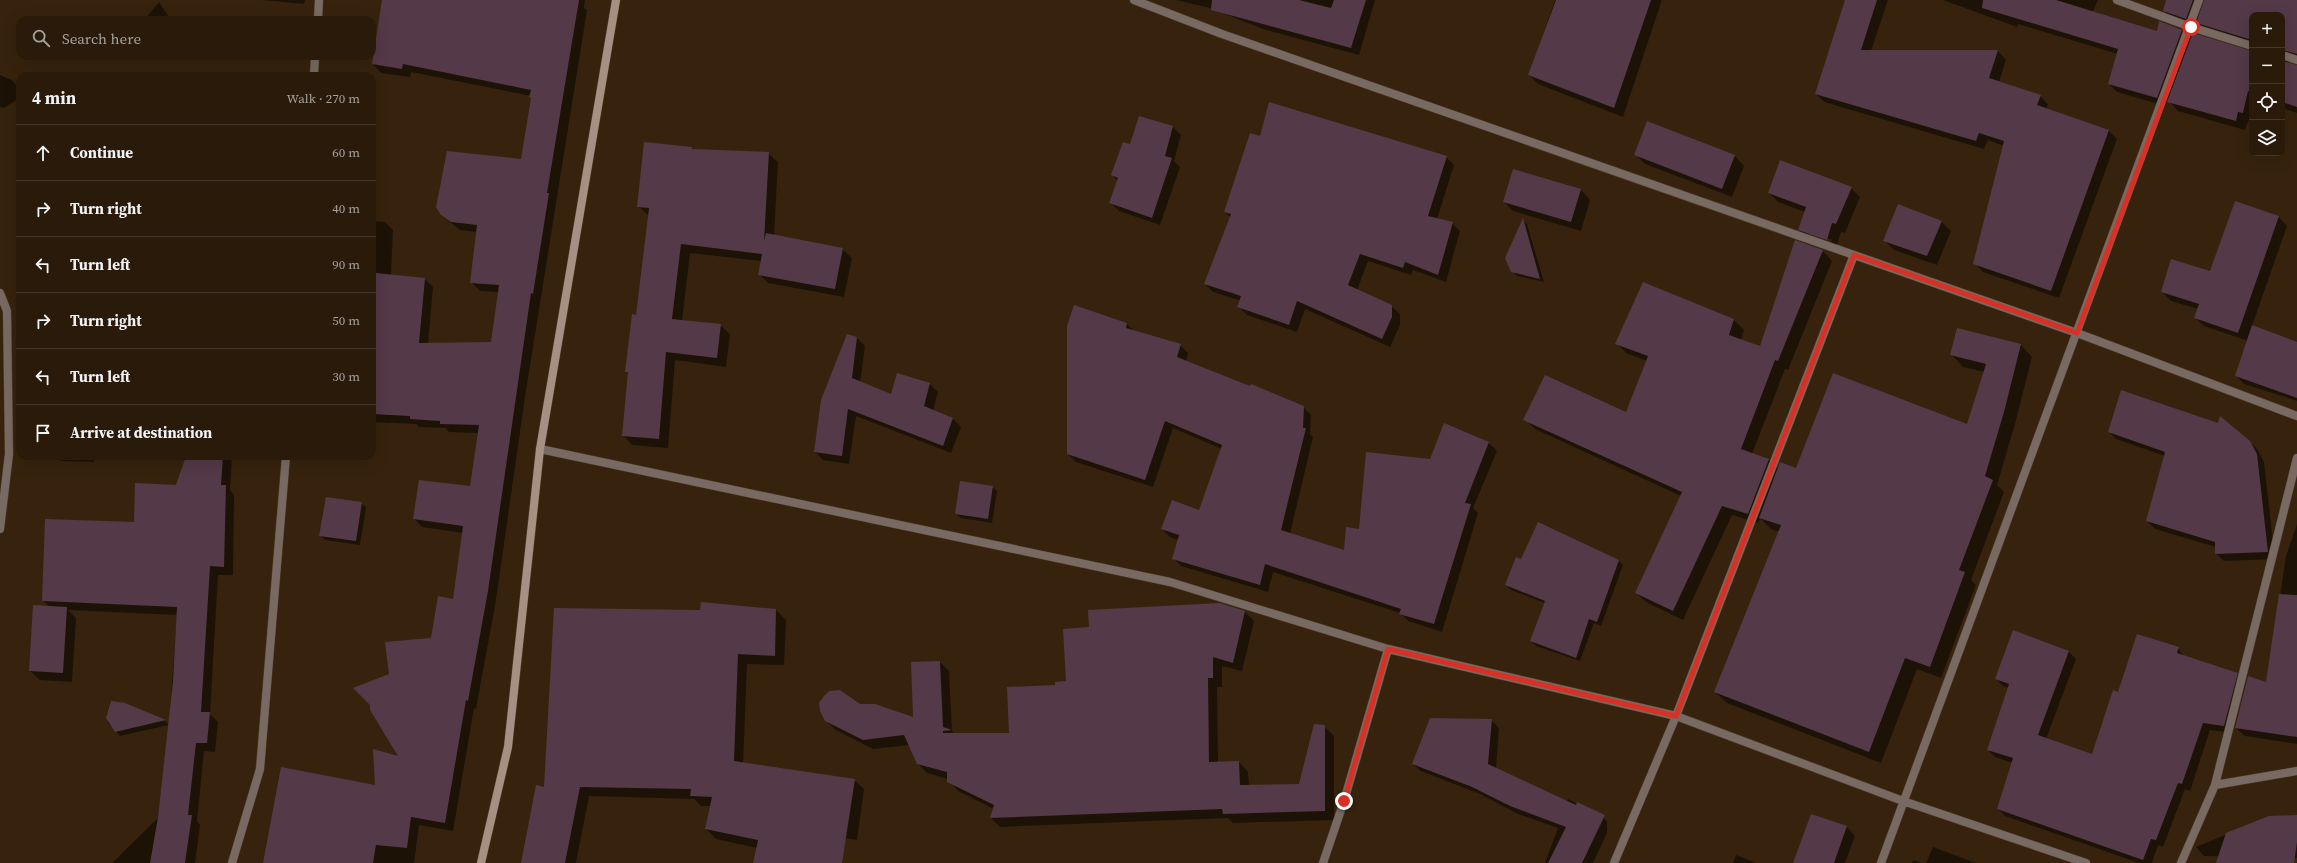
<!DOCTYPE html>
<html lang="en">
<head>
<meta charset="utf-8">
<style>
	body { margin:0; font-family:"Source Serif 4",serif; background:#312313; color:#f1f3f6 }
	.controls { position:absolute; right:12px; top:12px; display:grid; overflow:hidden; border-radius:8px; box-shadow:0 4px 16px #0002 }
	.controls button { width:36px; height:36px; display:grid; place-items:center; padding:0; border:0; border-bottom:1px solid #45382b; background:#291a0a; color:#f1f3f6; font:20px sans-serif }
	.stop { position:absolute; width:12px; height:12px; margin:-9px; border:3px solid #d93025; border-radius:50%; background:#fff }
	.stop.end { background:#d93025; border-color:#fff; box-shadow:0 1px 4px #0008 }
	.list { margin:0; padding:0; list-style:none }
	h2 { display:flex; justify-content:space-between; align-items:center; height:52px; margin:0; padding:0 16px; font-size:17px }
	h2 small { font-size:13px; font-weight:400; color:#a5a19c }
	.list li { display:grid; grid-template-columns:26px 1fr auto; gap:12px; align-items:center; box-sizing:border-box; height:56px; padding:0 16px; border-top:1px solid #45382b }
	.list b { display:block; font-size:15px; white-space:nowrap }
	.list em { font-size:13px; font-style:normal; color:#a5a19c }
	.icon { flex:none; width:22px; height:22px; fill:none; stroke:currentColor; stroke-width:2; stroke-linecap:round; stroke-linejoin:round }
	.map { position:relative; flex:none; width:2297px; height:863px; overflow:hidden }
	.search { position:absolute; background:#291a0a; box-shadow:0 4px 16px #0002; left:16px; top:16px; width:360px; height:44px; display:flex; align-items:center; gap:10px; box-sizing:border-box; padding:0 14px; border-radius:12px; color:#a5a19c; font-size:15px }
	.panel { position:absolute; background:#291a0a; box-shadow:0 4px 16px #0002; left:16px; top:72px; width:360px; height:388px; border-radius:12px }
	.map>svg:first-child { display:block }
	.shadow { fill:#0007; fill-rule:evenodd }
	.building { fill:#543948 }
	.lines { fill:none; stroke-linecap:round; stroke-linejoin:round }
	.street-casing { stroke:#523f2b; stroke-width:9 }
	.secondary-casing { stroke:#523f2b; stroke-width:9 }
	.street { stroke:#786a63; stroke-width:8 }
	.secondary { stroke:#a69084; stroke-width:8 }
	.route { stroke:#d93025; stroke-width:5 }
</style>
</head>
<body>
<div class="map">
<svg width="2297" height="863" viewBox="0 0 2297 863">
	<rect width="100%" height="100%" fill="#37230d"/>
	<path class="shadow" d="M263,0H305L304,4Z
		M383,0H585L584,8L587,10L525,397L496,600L476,709L474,708L453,831L419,825L414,863H264L376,786L400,757L390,675L431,638L454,600L463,533L422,527L414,518L471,488L478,433L449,432L446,428L419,427L416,424L372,422V221L385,222L393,230L391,275L425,279L433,287L428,344L492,343L499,292L480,291L471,282L477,232L460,230L441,215L522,160L532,99L531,96L411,72L410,77L381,73L373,64Z
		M1176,0H1375L1359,55L1263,29L1210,8Z
		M1555,0H1662L1623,117L1538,84L1529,75Z
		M1846,0H1888L1871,51H1998L2006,60L1999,82L2040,96L2048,104L2046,110L2109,131L2117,139L2059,298L1983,272L1975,264L2004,146L1988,140L1984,149L1824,102L1816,94Z
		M1943,0H2098L2093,12L2157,32L2182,31L2191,40L2252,52V121H2248L2245,130L2178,111L2168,100L2165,106L2117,92L2109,84L2118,54L2018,24L2017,27Z
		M2167,0H2297V60L2291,58L2287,63L2297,66V113L2282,108V15H2252V46L2207,32L2198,23L2196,28L2173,20L2164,10Z
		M159,2L171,20H144Z
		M0,75L12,80L16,85L18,99L4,108L0,107Z
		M1140,117L1173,127L1181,135L1174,161L1180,167L1160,225L1119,211L1111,203L1118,181L1112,175L1131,145Z
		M1648,122L1735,156L1744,166L1732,197L1645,164L1635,154Z
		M1260,137L1446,157L1454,165L1437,219L1452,223L1460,231L1446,282L1413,270L1411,275L1368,261L1357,290L1391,306L1400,314V325L1390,347L1305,309L1297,332L1247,315L1239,307L1241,301L1213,292L1205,284L1231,218L1225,212Z
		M692,148L694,150L768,153L778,162L774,236L842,249L852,258L844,297L768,283L759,274L761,261L690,253L682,321L720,325L730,334L726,367L675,360L668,448L632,445L623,435L629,374L626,371L637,316L649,216L638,206Z
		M1514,170L1581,190L1590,200L1581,231L1513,211L1504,202Z
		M1851,188L1860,197L1845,233L1841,232L1836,248L1809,239L1799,229L1805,212L1778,202L1769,193ZM1809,232L1832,240L1831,242L1809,235Z
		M2235,202L2279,217L2287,226L2252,326L2297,343V401L2244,384L2236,376L2248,341L2204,326L2195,318L2198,309L2171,301L2162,292L2211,272Z
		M1898,205L1942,222L1951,231L1937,265L1894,250L1885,241Z
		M1523,220L1527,224L1544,282L1517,276L1512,271Z
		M1823,251L1832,261L1788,370L1785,369L1752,454L1769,460L1778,469H1797L1968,425L1985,372L1963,367L1952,355L1958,329L2021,345L2032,357L2015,424L1997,485L2004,492L1971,580L1976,585L1941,678L1917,669L1881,763L1727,703L1715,692L1780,532L1771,529L1760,518L1758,523L1732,515L1683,620L1646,602L1636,593L1681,496L1535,429L1525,419L1627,413L1647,361L1626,353L1617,343L1644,283L1734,320L1744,330L1741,340L1760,347Z
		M1075,306L1127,324L1135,332L1180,345L1188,353L1186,361L1303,407L1311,415L1310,434L1313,437L1290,534L1345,552L1360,530L1431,460L1489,443L1497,451L1473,508L1478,513L1442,632L1408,621L1400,613L1273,572L1268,592L1181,566L1173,558L1178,540L1170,537L1162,529L1200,511L1222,449L1173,428L1153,487L1076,462L1068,454Z
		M857,338L865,346L860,383L892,395L898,374L930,384L938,392L933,411L953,419L961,427L951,453L856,416L849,464L823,460L815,452Z
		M2109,432L2249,441L2257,449L2264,462L2275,559L2224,561L2216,554V547L2155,529L2147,521L2165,456L2116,439Z
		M56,456H94V462L61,461Z
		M186,456H232L230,490L234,495L233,575H218L210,714L218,722L215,752L204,751L197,821L200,825L195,863H112L158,818L169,725L120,736L108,723L107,714L112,702L125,704L165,721L169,725L177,615L68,610L76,618L72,682L40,680L30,671L50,607L43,601L177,486Z
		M992,487L997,491L992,523L961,518L956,514Z
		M361,503L366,507L360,545L325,540L320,535Z
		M1539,524L1619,561L1623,565L1601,626L1594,623L1580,661L1536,646L1531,641L1545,603L1511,590L1506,585L1521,560Z
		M2297,524V744L2245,736L2236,728L2267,683L2286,556Z
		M776,610L786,620L784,665L747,664L743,764L854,780L864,789L857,840L803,832L796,863H754L757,848L716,839L706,829L711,806H701L694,799L589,796L576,863H522L545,788L701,611Z
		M1245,612L1254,621L1242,671L1222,666V687H1217L1218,763L1239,762L1248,772L1249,786L1299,785L1324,726L1334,736V820L1233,823L1228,818L1000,827L991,818L994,809L958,791L948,779L927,773L918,764L909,745L873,749L836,730L826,721L859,705L914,718L940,662L949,671L952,731L955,734H1010L1056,686Z
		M2178,648L2185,657L2237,673L2244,681L2231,733L2210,730L2190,791L2185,789L2163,847L2158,845L2152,863H2139L2005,816L1998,809L2013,763L1995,757L1988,750L2009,688L2003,686L1996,679L2069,652L2076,659L2046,739L2093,755L2119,693Z
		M1491,720L1499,728L1496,769L1567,802L1568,799L1600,814L1607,821V833L1593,863H1545L1558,828L1518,814L1480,794L1421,771L1413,764Z
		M1812,815L1847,827L1855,836L1845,863H1794Z
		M2297,816V858L2204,856L2196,847L2269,817Z
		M1933,847L1976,863H1926Z
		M1736,855L1757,863H1733Z
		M1913,860L1922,863H1912Z"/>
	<path class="building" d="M382,0H579L547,193H549L533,294L531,293L488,591L468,701L466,700L445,823L411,817L407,848L376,845L373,863H263L281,767L375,785L373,749L398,756L370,710V705L353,688L389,674L385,642L431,638L438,596L453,599L463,526L413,519L419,480L470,486L479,425L440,424V421L410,419V416L372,414V307L376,273L425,278L419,343L491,342L499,285L470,283L477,225L451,222L441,215L436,207L447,151L521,159L531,98L529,97L531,90L403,64L402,69L372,64Z
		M1212,0H1299L1331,8L1334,0H1366L1351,48L1211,10Z
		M1556,0H1651L1614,108L1528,75Z
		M1845,0H1877L1861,50H1998L1989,78L2041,95L2037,105L2109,130L2051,291L1973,264L2004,141L1979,133L1976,141L1815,94Z
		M1983,0H2056L2157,31L2159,21L2182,30L2157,98L2108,84L2118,49L1982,8Z
		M2166,0H2193L2186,19L2163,11Z
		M2204,0H2297V54L2282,50V15H2252V40L2196,23Z
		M2193,33L2252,51V92L2248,91L2243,113L2238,112L2236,121L2167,102Z
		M2282,61L2297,65V107L2282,102Z
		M1269,102L1447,156L1428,216L1453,222L1438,275L1405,262L1403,268L1360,254L1348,285L1392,305V317L1382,339L1297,301L1289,325L1237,307L1241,296L1204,284L1231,214L1224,212L1250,133L1260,136Z
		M1139,116L1173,126L1165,156L1172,158L1152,218L1109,203L1118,178L1111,175L1123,142L1130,144Z
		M1647,121L1735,155L1722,189L1634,155Z
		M644,142L692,147V149L769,152L764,241L766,233L843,248L835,289L758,275L762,254L681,244L672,319L721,324L717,358L666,352L659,439L622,436L628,372H625L632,314L636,315L649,208L637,207Z
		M1780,160L1852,187L1836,224L1832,223L1827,240L1798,230L1806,207L1768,193Z
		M1513,169L1581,189L1571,222L1503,202Z
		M2235,201L2279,216L2238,333L2194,318L2199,304L2161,292L2171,259L2210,271Z
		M1898,204L1942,221L1927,256L1883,241Z
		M1523,218L1540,279L1511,272L1505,258Z
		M1795,240L1823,250L1778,361L1775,360L1741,449L1769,459L1748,514L1722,506L1673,611L1635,593L1682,492L1523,420L1545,375L1626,412L1648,356L1615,344L1643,282L1734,319L1729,335L1760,346Z
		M1074,305L1127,323L1126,328L1181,344L1177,357L1250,386L1251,384L1304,406L1303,428H1306L1281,530L1344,550L1346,527L1359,529L1366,452L1430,459L1444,423L1489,442L1465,503L1471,504L1434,624L1399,614L1401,609L1265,564L1260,585L1172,559L1179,535L1161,529L1172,500L1199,510L1222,445L1165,421L1145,480L1067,454V326Z
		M2252,325L2297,342V398L2235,376Z
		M1957,328L2021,344L2004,412L1985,476L1993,480L1959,570L1965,572L1930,667L1905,658L1869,752L1714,692L1781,525L1759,518L1780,462L1796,468L1833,373L1967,424L1986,364L1950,355Z
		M847,334L857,337L852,378L891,394L897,373L930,383L924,406L953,418L943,446L848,409L842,456L814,452L821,400Z
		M2121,390L2218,423L2220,416L2250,441L2257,454L2268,552L2215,554V542L2146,521L2165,452L2108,432Z
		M186,456H223L221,485H226L224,567L210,566L201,712H210L207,743H196L188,815H192L185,863H150L158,817L173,681L177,607L42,601L45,519L134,522L135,483L176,485Z
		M960,481L993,486L988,519L955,514Z
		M326,497L362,502L356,541L319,536Z
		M1538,522L1619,560L1597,622L1589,619L1576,658L1530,641L1545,601L1505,585L1516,557L1521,559Z
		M2279,594L2297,595V737L2235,728L2248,676L2266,682Z
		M701,602L776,609L775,656L738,654L734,761L855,779L842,863H753L758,840L705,829L712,797L690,796L691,789L580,787L565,863H521L536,785L544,787L554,608L700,610Z
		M1220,603L1245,611L1233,663L1213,657V678H1208L1209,762L1239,761L1240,785L1299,784L1314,724L1325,725V811L1223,814L1222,809L990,818L994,805L947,782V772L917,764L904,735L863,740L825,721L820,711L819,703L824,696L829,691L840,690L860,704H875L913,717L911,662L940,661L943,727L952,730L943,731V733H1009L1007,687L1055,685V682L1066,681L1063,629L1089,627L1088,610Z
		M33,605L67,607L63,673L29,671Z
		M2013,630L2069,651L2038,735L2092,754L2113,690L2118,692L2137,634L2179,647L2177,653L2238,673L2224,726L2203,723L2182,784L2178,783L2156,840L2151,839L2143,860L1997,809L2013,758L1987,750L2009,684L1995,679Z
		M111,701L125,703L166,720L115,732L106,718Z
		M1430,718L1492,719L1488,764L1576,805L1577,802L1605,815L1582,863H1548L1566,827L1510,806L1472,787L1412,764Z
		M1811,814L1847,826L1834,863H1793Z
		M2297,815V842L2294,863H2216L2226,833L2269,816Z"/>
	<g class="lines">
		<defs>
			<path id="street" d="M1134,0L1222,34L2077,333L2297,416
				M2117,0L2191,27L2252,46
				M318,20L319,0
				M2282,55L2297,60
				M314,76L315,56
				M0,293L7,311L9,454L0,529
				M540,449L1170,582L1388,649L1676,716L1903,801L2086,863
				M2215,785L2297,458
				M232,863L260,769L286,456
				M1323,863L1344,801L1388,649
				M1614,863L1676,716L1854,255
				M1881,863L2199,0
				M2181,863L2215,785L2297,771"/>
			<path id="secondary" d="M481,863L508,747L540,449L616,0"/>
		</defs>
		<use href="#street" class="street-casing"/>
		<use href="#secondary" class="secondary-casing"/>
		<use href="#street" class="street"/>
		<use href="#secondary" class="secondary"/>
	</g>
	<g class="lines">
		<path class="route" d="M1344,801L1388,649L1676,716L1854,255L2077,333L2191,27"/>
	</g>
</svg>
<div class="controls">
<button>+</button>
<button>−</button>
<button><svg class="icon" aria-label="locate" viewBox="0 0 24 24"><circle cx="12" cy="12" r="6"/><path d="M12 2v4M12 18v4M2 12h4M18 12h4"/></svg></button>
<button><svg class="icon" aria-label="layers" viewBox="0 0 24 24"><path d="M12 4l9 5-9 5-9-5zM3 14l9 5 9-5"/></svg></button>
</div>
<div class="stop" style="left:2191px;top:27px"></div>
<div class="stop end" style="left:1344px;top:801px"></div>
<div class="search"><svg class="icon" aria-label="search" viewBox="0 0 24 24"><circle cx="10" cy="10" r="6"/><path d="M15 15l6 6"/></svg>Search here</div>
<section class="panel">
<h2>4 min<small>Walk · 270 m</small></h2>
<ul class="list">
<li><svg class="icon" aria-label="ahead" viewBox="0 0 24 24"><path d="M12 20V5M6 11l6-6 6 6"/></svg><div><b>Continue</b></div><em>60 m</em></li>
<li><svg class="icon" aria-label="right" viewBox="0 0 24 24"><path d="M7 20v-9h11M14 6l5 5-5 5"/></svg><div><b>Turn right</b></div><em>40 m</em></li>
<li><svg class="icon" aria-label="left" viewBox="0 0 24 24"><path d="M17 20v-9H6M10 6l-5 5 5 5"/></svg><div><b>Turn left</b></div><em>90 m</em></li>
<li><svg class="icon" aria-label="right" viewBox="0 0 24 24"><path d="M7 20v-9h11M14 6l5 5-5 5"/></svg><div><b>Turn right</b></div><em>50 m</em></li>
<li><svg class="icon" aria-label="left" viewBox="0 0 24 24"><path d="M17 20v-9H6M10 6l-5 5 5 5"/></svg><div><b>Turn left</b></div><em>30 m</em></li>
<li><svg class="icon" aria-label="arrive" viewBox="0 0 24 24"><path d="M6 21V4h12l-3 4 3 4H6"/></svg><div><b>Arrive at destination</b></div></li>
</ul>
</section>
</div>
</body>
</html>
